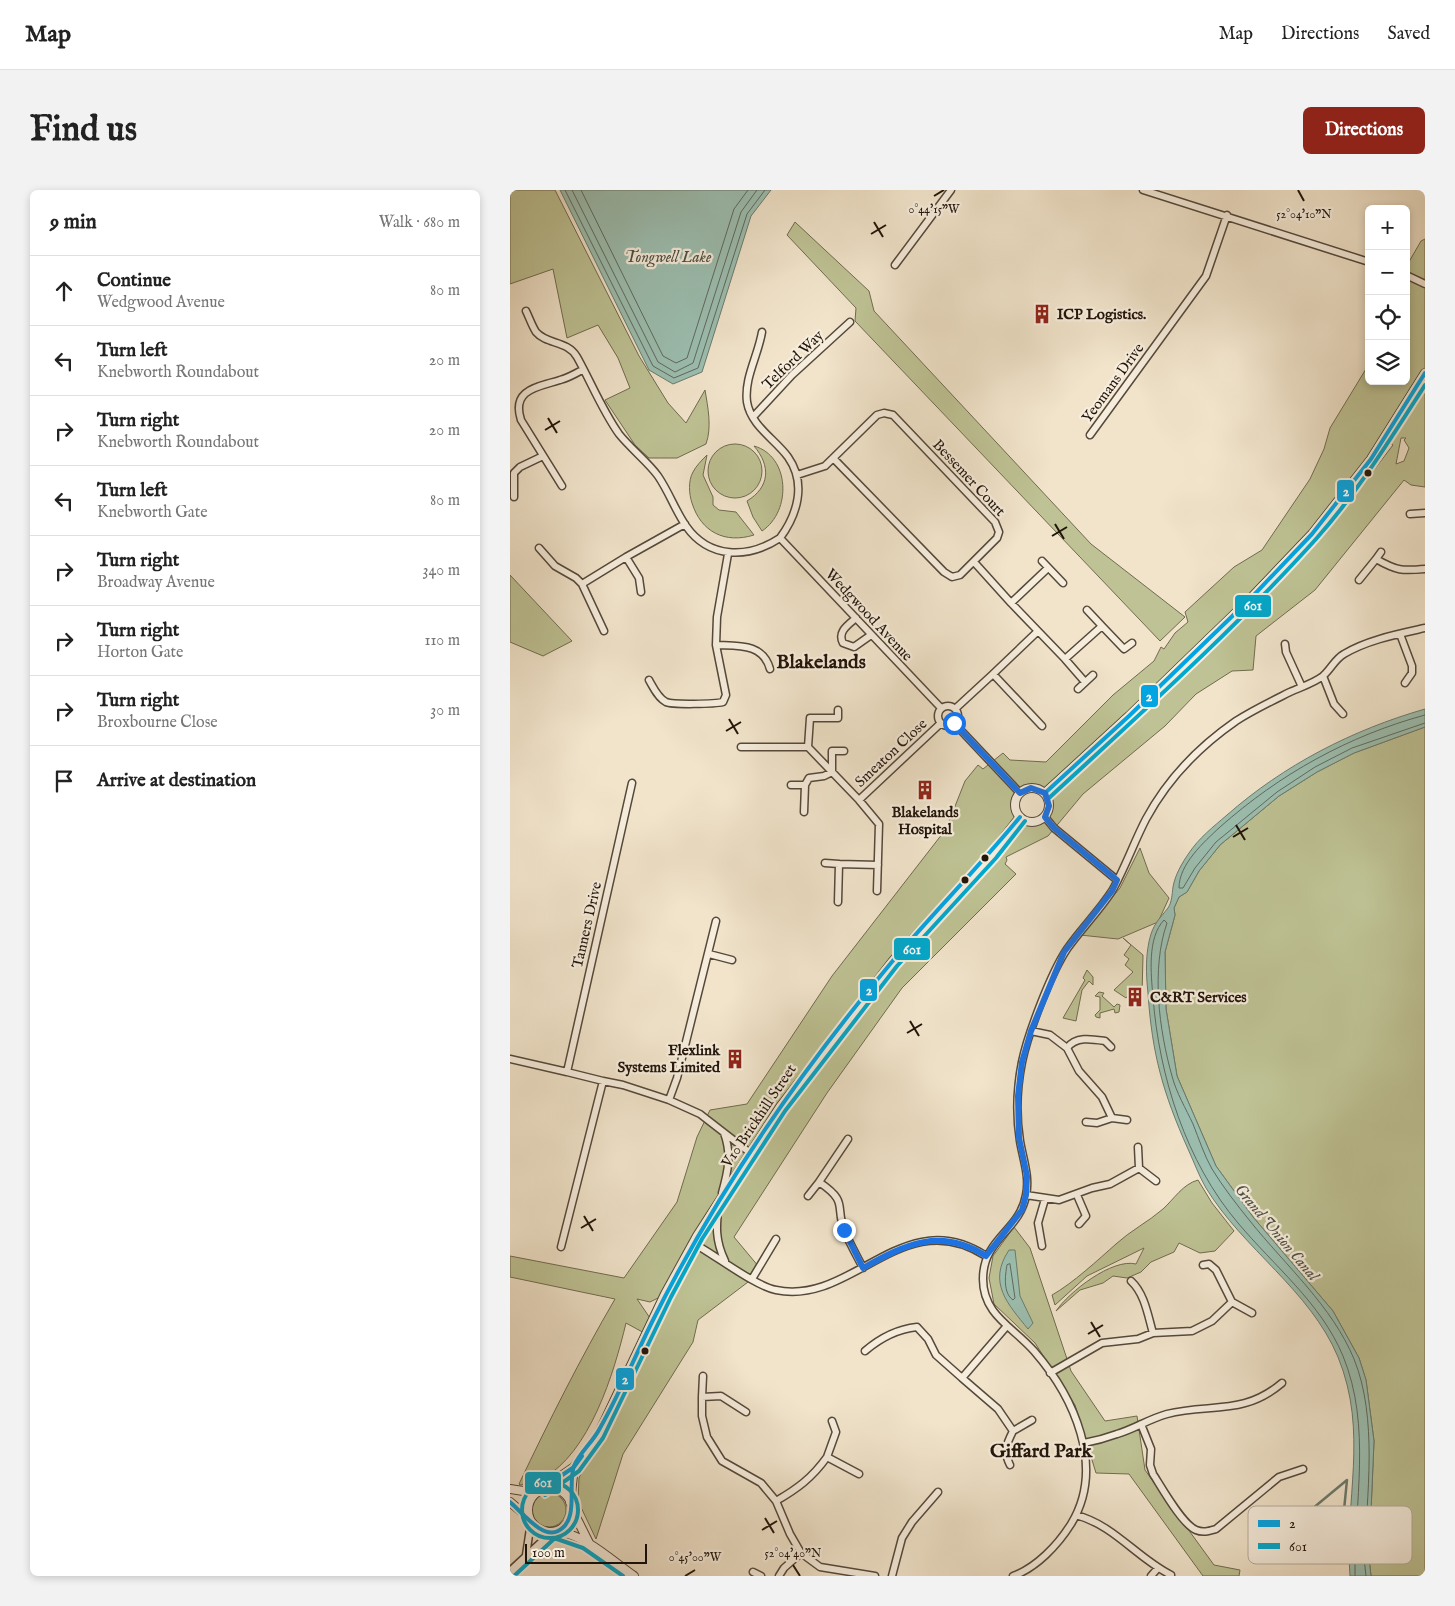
<!DOCTYPE html>
<html lang="en">
<head>
<meta charset="utf-8">
<style>
	body { margin:0; font-family:"IM FELL English",serif; background:#f2f2f2; color:#222 }
	.controls { position:absolute; right:15px; top:15px; display:grid; overflow:hidden; border-radius:8px; box-shadow:0 2px 8px #0003 }
	.controls button { width:45px; height:45px; display:grid; place-items:center; padding:0; border:0; border-bottom:1px solid #e0e0e0; background:#fff; color:#222; font:25px sans-serif }
	.scale { position:absolute; left:15px; bottom:12px; width:122px; box-sizing:border-box; padding-left:5px; border:2px solid #21140a; border-top:0; font-size:14px; line-height:18px; white-space:nowrap; color:#21140a; -webkit-text-stroke:4px #f6eddd; paint-order:stroke }
	.stop { position:absolute; width:15px; height:15px; margin:-11px; border:4px solid #1a73e8; border-radius:50%; background:#fff }
	.stop.end { background:#1a73e8; border-color:#fff; box-shadow:0 1px 5px #0008 }
	.list { margin:0; padding:0; list-style:none }
	h2 { display:flex; justify-content:space-between; align-items:center; height:65px; margin:0; padding:0 20px; font-size:21px }
	h2 small { font-size:16px; font-weight:400; color:#767676 }
	.list li { display:grid; grid-template-columns:32px 1fr auto; gap:15px; align-items:center; box-sizing:border-box; height:70px; padding:0 20px; border-top:1px solid #e0e0e0 }
	.list b { display:block; font-size:19px; white-space:nowrap }
	.list p { margin:0; font-size:16px; white-space:nowrap; color:#767676 }
	.list em { font-size:16px; font-style:normal; color:#767676 }
	.icon { flex:none; width:28px; height:28px; fill:none; stroke:currentColor; stroke-width:2; stroke-linecap:round; stroke-linejoin:round }
	.map { position:relative; flex:none; width:915px; height:1386px; overflow:hidden; border-radius:8px }
	header { display:flex; align-items:center; gap:30px; box-sizing:border-box; height:70px; padding:0 25px; background:#fff; border-bottom:1px solid #e0e0e0 }
	header strong { font-size:24px }
	nav { display:flex; gap:28px; margin-inline-start:auto; font-size:18px }
	.intro { display:flex; align-items:center; justify-content:space-between; box-sizing:border-box; height:120px; padding:0 30px }
	h1 { margin:0; font-size:35px }
	.button { padding:12px 22px; border-radius:8px; background:#8f2418; color:#fff; font-size:18px; font-weight:700 }
	main { display:flex; gap:30px; padding:0 30px }
	aside { flex:1; background:#fff; border-radius:8px; box-shadow:0 2px 8px #0003 }
	.map>svg:first-child { display:block }
	.green { fill:#bec294; stroke:#706b4f; fill-rule:evenodd }
	.water { fill:#9cbfb1; stroke:#6b7b6e }
	.lines { fill:none; stroke-linecap:round; stroke-linejoin:round }
	.shore { stroke:#5e6a5e; stroke-width:1 }
	.stream { stroke:#6b7b6e; stroke-width:2.5 }
	.minor-casing { stroke:#55483a; stroke-width:9 }
	.tertiary-casing { stroke:#55483a; stroke-width:10 }
	.minor { stroke:#f6eddd; stroke-width:6 }
	.tertiary { stroke:#f6eddd; stroke-width:8 }
	.bus-1-casing { stroke:#f6eddd; stroke-width:8 }
	.bus-2-casing { stroke:#f6eddd; stroke-width:8 }
	.bus-1 { stroke:#02a5e4; stroke-width:4 }
	.bus-2 { stroke:#00a9ce; stroke-width:4 }
	.route { stroke:#1a73e8; stroke-width:6 }
	.ticks { fill:none; stroke:#21140a; stroke-width:2 }
	.bus-dot { fill:#21140a; stroke:#f6eddd; stroke-width:2 }
	.labels { text-anchor:middle; dominant-baseline:central; stroke-width:4.5; stroke-linejoin:round; paint-order:stroke }
	.poi-label { font-size:15px; font-weight:bold; fill:#21140a; stroke:#f6eddd; text-anchor:start }
	.street-label { font-size:15px; fill:#21140a; stroke:#f6eddd }
	.water-label { font-size:16px; font-style:italic; fill:#4c5044; stroke:#f6eddd }
	.district-label { font-size:20px; font-weight:bold; fill:#21140a; stroke:#f6eddd }
	.key { fill:#f6eddd; stroke:#b6ac9e; stroke-width:1 }
	.key-label { font-size:14px; fill:#21140a }
	.ticks-label { font-size:12px; text-anchor:middle; fill:#21140a; stroke:#f6eddd; stroke-width:4.5; stroke-linejoin:round; paint-order:stroke }
	.line-badge { stroke:#f6eddd; stroke-width:2 }
	.badge-label { font-size:14px; text-anchor:middle; font-weight:bold; fill:#fff }
</style>
</head>
<body>
<header>
<strong>Map</strong>
<nav><a>Map</a><a>Directions</a><a>Saved</a></nav>
</header>
<div class="intro"><h1>Find us</h1><a class="button">Directions</a></div>
<main>
<aside>
<h2>9 min<small>Walk · 680 m</small></h2>
<ul class="list">
<li><svg class="icon" aria-label="ahead" viewBox="0 0 24 24"><path d="M12 20V5M6 11l6-6 6 6"/></svg><div><b>Continue</b><p>Wedgwood Avenue</p></div><em>80 m</em></li>
<li><svg class="icon" aria-label="left" viewBox="0 0 24 24"><path d="M17 20v-9H6M10 6l-5 5 5 5"/></svg><div><b>Turn left</b><p>Knebworth Roundabout</p></div><em>20 m</em></li>
<li><svg class="icon" aria-label="right" viewBox="0 0 24 24"><path d="M7 20v-9h11M14 6l5 5-5 5"/></svg><div><b>Turn right</b><p>Knebworth Roundabout</p></div><em>20 m</em></li>
<li><svg class="icon" aria-label="left" viewBox="0 0 24 24"><path d="M17 20v-9H6M10 6l-5 5 5 5"/></svg><div><b>Turn left</b><p>Knebworth Gate</p></div><em>80 m</em></li>
<li><svg class="icon" aria-label="right" viewBox="0 0 24 24"><path d="M7 20v-9h11M14 6l5 5-5 5"/></svg><div><b>Turn right</b><p>Broadway Avenue</p></div><em>340 m</em></li>
<li><svg class="icon" aria-label="right" viewBox="0 0 24 24"><path d="M7 20v-9h11M14 6l5 5-5 5"/></svg><div><b>Turn right</b><p>Horton Gate</p></div><em>110 m</em></li>
<li><svg class="icon" aria-label="right" viewBox="0 0 24 24"><path d="M7 20v-9h11M14 6l5 5-5 5"/></svg><div><b>Turn right</b><p>Broxbourne Close</p></div><em>30 m</em></li>
<li><svg class="icon" aria-label="arrive" viewBox="0 0 24 24"><path d="M6 21V4h12l-3 4 3 4H6"/></svg><div><b>Arrive at destination</b></div></li>
</ul>
</aside>
<div class="map">
<svg width="915" height="1386" viewBox="0 0 915 1386">
	<rect width="100%" height="100%" fill="#f1e4cb"/>
	<filter id="stains"><feTurbulence type="fractalNoise" baseFrequency=".004" numOctaves="4"/><feColorMatrix values="0 0 0 0 .2 0 0 0 0 .09 0 0 0 0 .02 0 0 0 .5 -.17"/></filter>
	<radialGradient id="worn" r=".72"><stop offset=".6" stop-color="#630" stop-opacity="0"/><stop offset="1" stop-color="#630" stop-opacity=".3"/></radialGradient>
	<path class="green" d="M0,0H45L129,166L158,213L176,233L195,200C198,218 202,237 196,254L167,268H139L125,255L95,210L120,198L108,168L88,135L57,148L43,79L0,94Z
		M285,32L359,101L364,121L581,354L675,427L650,451L345,131L346,118L277,45Z
		M915,49V297L901,295L894,290L805,400L746,446L743,480L722,481L686,504L655,536L573,604L538,646L496,667L497,670L495,674L506,684L392,798L317,903L224,1047L249,1077L242,1089L188,1130L183,1152L113,1264L86,1349L68,1311L69,1288L136,1144L116,1133C104,1183 80,1263 32,1289C26,1292 17,1293 10,1295L9,1294C39,1231 70,1169 105,1109L0,1087V1066L114,1088L167,1012L187,947L200,920L237,914L322,786L436,639L455,591L468,575L473,579L493,563L500,570L536,572L603,505L644,471L651,457L654,459L665,443L678,432L675,422L724,377L752,360L800,289L814,259L820,238L859,174V191H896V77L911,51ZM891,248H896L894,250L899,258L894,271L886,274ZM874,249L883,255L854,293L838,299ZM521,598L531,600L539,612L536,626L525,632L514,630L506,619C504,608 510,601 521,598ZM154,1105L142,1131L127,1109L140,1112Z
		M198 281a27 27 0 1 1 54 0a27 27 0 1 1-54 0Z
		M244,256C280,266 282,321 252,341L243,327L237,311C260,297 261,276 244,256Z
		M197,265L193,285L203,307V315L209,320L226,322L244,345C215,354 191,342 182,313C179,304 178,291 183,282C186,276 192,270 197,265Z
		M0,385L62,451L33,466L0,452Z
		M915,537V1386H861L859,1368L864,1251L856,1190L849,1168L823,1121L743,1027L706,976L667,886L656,819L655,762L665,725L664,718L669,707L677,702L689,681L710,655L769,606L807,582L844,563Z
		M630,658L639,683L659,708L648,732L608,749L570,745L610,698Z
		M613,748L633,765L632,806L629,804L627,806L621,802L616,808L604,800L623,782L615,775L619,769L614,765L621,755Z
		M577,780L583,787V795L579,791L572,800L566,831L553,828L575,790L573,788Z
		M589,802L594,803L592,806L604,817L607,814L610,815L609,822L605,823L604,819L590,823V828L586,827L585,825L590,820V807L585,806Z
		M688,990L702,1013L724,1041L705,1061L690,1063L669,1053L664,1062L641,1072L631,1082L617,1088L603,1086L593,1093L570,1100L546,1121C559,1102 602,1068 626,1074L634,1058L577,1086L545,1115L542,1105C562,1094 589,1069 606,1054C620,1041 638,1032 653,1019C664,1009 673,994 688,990Z
		M504,1037L520,1058L561,1181L595,1231L627,1226L635,1280L704,1375L730,1380L729,1386H693L619,1284L586,1283L565,1215L525,1153L484,1114L479,1088L483,1066Z
		M22 1320a17 17 0 1 1 34 0a17 17 0 1 1-34 0Z"/>
	<path class="water" d="M50,0H261L241,26L192,182L163,194L139,180Z
		M915,519V537L844,563L807,582L769,606L710,655L689,681L677,702L669,707L664,718L665,725L655,762L656,819L667,886L706,976L743,1027L823,1121L849,1168L856,1190L864,1251L859,1368L861,1386H840C834,1310 859,1243 828,1167C800,1100 733,1059 696,998C689,986 684,972 678,959C653,903 642,864 638,803C636,785 635,763 641,744C645,732 651,727 658,718C662,712 662,704 663,697C665,685 672,673 679,663C689,648 703,637 717,625C774,575 842,540 915,519Z
		M499,1060H505L510,1106L523,1133L518,1139C498,1114 477,1093 499,1060Z"/>
	<g class="lines">
		<path class="shore" d="M55,0L143,176L164,188L188,178L237,24L255,0
			M62,0L148,172L165,182L183,173L231,22L247,0
			M71,0L153,166L166,173L177,168L224,19L238,0
			M915,525C838,546 770,584 710,637C694,652 669,674 669,698H673L685,678L706,652L767,602L805,577L842,558L915,533
			M500,1074L505,1108L503,1110C493,1103 495,1086 497,1075Z
			M845,1386C844,1312 862,1237 833,1166C811,1113 764,1076 728,1033C676,972 649,886 643,807C641,784 637,748 654,730L657,733C641,779 649,840 662,886C666,902 676,919 683,934C689,949 694,965 702,979C713,997 727,1015 740,1031C776,1076 822,1116 844,1169C868,1228 857,1306 854,1368L856,1386"/>
		<path class="stream" d="M756,1357L837,1290L832,1340"/>
		<defs>
			<path id="minor" d="M633,0L859,72
				M385,75L441,0
				M896,85L915,94
				M16,121C19,127 22,136 26,142C37,155 57,150 67,167C81,192 92,220 109,244C121,259 138,272 148,286C159,302 165,320 176,336C199,369 238,369 270,348
				M252,142C248,166 234,188 237,212C241,236 265,249 278,267C297,294 287,325 270,348L431,518
				M244,226L282,185L340,132
				M580,245L696,86L717,25
				M287,285L315,276L367,225L374,223L383,225L485,332L489,342L487,348L450,385L442,387L434,382L323,268
				M52,296L11,230C1,199 28,197 50,190C58,188 65,184 72,180
				M4,307V283L10,277L33,266
				M900,324L915,323
				M29,358L45,376L66,388L72,394L116,367L129,388L131,402
				M116,367L175,334
				M866,369L871,362
				M532,371L553,393
				M464,372L501,413
				M849,390L866,369C887,381 892,381 915,379
				M72,394L94,441
				M577,420L592,436
				M346,428C338,435 327,442 333,453L344,457L361,445
				M528,441L501,413L538,378
				M890,444L902,476V483L895,493
				M775,454L776,462L792,497
				M206,455L207,427L218,364
				M555,469L575,492
				M813,486L824,514L833,524
				M139,490C143,497 148,508 156,512C163,515 205,514 213,512L216,505L206,455C228,456 253,453 260,479
				M568,499L583,485
				M428 526a10 10 0 1 1 20 0a10 10 0 1 1-20 0Z
				M445,519L483,484
				M328,520V528H300L298,557L349,610L431,533
				M444,533L510,603
				M532,536L483,484L528,441L555,469L592,436L614,459L622,453
				M231,557H298
				M281,595H295L294,622
				M295,595L299,588L314,586L322,582V561H334
				M349,610L369,634L367,701
				M535,627L544,638L607,690
				M315,673L329,674
				M328,712L329,674L368,675
				M199,764L222,770
				M521,841L540,845L557,858L569,881L592,907L602,928L617,930
				M557,858C566,846 582,849 595,851L601,857
				M0,869L57,882L122,593
				M93,891L113,895L159,910L167,888L206,731
				M159,910L190,924L239,962
				M576,932L587,933L602,928
				M338,949L309,992C340,1013 324,1016 335,1042C340,1054 347,1066 353,1078
				M628,957L629,978
				M212,1003C218,981 222,965 214,943
				M516,1005L549,1010L582,998L600,994L629,978L646,991
				M567,1005L576,1026L569,1034
				M298,1006L309,992
				M209,1013C206,1036 205,1050 215,1071
				M183,1053C205,1065 245,1096 266,1100C343,1116 393,1012 476,1066
				M532,1056L528,1033L535,1009
				M51,1057L93,891L57,882
				M693,1075L699,1074L706,1080L722,1112
				M242,1089L266,1049
				M621,1091C635,1104 638,1126 643,1143
				M355,1161C369,1149 388,1139 407,1137L418,1149L426,1165L452,1188L496,1137
				M540,1183L592,1153L628,1149L643,1143L682,1141L702,1131L722,1112L742,1123
				M452,1188L488,1219L503,1241C496,1255 493,1261 500,1275
				M192,1207L193,1186
				M236,1222L211,1206L192,1207V1226L197,1247L212,1271L251,1293L266,1311L280,1344L291,1363L310,1377L365,1386
				M322,1231L326,1242L317,1267L349,1284
				M631,1234L641,1259L640,1275L643,1284C652,1298 672,1334 686,1340C693,1343 699,1341 706,1339L769,1287L793,1279
				M503,1241L522,1230
				M574,1253C585,1251 596,1248 607,1244C624,1239 639,1229 657,1224C700,1213 733,1226 772,1193
				M266,1311C287,1299 302,1288 317,1267
				M566,1325C604,1335 627,1368 661,1385
				M16,1365L21,1332
				M0,1381L41,1343
				M243,1382L251,1386
				M269,1386L274,1378L291,1363
				M382,1386L392,1348L402,1332L428,1302
				M503,1386C526,1378 548,1355 561,1334C596,1277 564,1207 524,1161C503,1137 473,1125 473,1089C473,1048 510,1041 516,1005C520,987 513,969 510,951C506,926 507,897 512,872C518,843 541,783 557,759C571,739 589,721 602,701C615,678 624,652 636,629C657,590 690,556 726,531C743,520 762,511 780,502C791,497 804,493 813,486C821,479 825,469 834,464C857,450 888,444 915,438
				M641,1386L648,1378"/>
			<path id="tertiary" d="M505 615a17 17 0 1 1 34 0a17 17 0 1 1-34 0Z
				M535,603L619,526L741,408L802,344L861,269L915,183
				M18 1320a22 22 0 1 1 44 0a22 22 0 1 1-44 0Z
				M0,1299L26,1303
				M31,1300L64,1277L88,1245L155,1104L187,1046L270,917L382,772L481,664L510,627
				M0,1312L19,1328
				M60,1312L64,1277
				M62,1319L79,1353
				M47,1342C73,1343 102,1371 124,1386"/>
		</defs>
		<use href="#minor" class="minor-casing"/>
		<use href="#tertiary" class="tertiary-casing"/>
		<use href="#minor" class="minor"/>
		<use href="#tertiary" class="tertiary"/>
		<defs>
			<path id="bus-1" d="M535,603L619,526L741,408L802,344L861,269L915,183
				M26,1303L64,1277L72,1266
				M0,1312C12,1322 32,1349 48,1341C70,1330 57,1295 64,1276C70,1262 83,1252 90,1238C110,1203 125,1166 143,1130C207,1002 289,883 381,773C423,723 469,677 510,627"/>
			<path id="bus-2" d="M539,608C630,524 723,441 806,349C848,302 881,248 915,195
				M12 1320a28 28 0 1 1 56 0a28 28 0 1 1-56 0Z
				M35,1305L69,1281L93,1248L161,1107L192,1049L275,921L387,776L486,668L515,631
				M44,1348L73,1358L113,1386
				M4,1386L45,1348"/>
		</defs>
		<use href="#bus-1" class="bus-1-casing"/>
		<use href="#bus-2" class="bus-2-casing"/>
		<use href="#bus-1" class="bus-1"/>
		<use href="#bus-2" class="bus-2"/>
	</g>
	<g class="lines">
		<path class="route" d="M334,1040L353,1078C395,1054 431,1037 476,1066L512,1020L516,1005L517,986L509,948L508,906L512,872L521,841L554,762L602,701L607,690L544,638L535,627L539,616L535,603L521,598L510,603L444,533"/>
	</g>
	<path class="ticks" d="M788,0L794,11M424,6L434,0M364,32L373,47M361,44L376,35M38,228L47,243M35,240L50,231M545,334L554,349M542,346L557,337M219,529L228,544M216,541L231,532M726,635L735,650M723,647L738,638M400,831L409,846M397,843L412,834M74,1026L83,1041M71,1038L86,1029M581,1132L590,1147M578,1144L593,1135M255,1328L264,1343M252,1340L267,1331M283,1375L290,1386M175,1386L185,1380"/>
	<defs>
		<symbol id="building-bare" viewBox="-9 -9 18 18"><path d="M-4-6H4V6H1V3H-1V6H-4ZM-2.5-4.3h1.7v1.8h-1.7ZM.8-4.3h1.7v1.8H.8ZM-2.5-1h1.7V.8h-1.7ZM.8-1h1.7V.8H.8Z" fill="#8f2418" stroke="#f6eddd" stroke-width="2.5" paint-order="stroke"/></symbol>
	</defs>
	<g fill-rule="evenodd">
		<use href="#building-bare" x="518" y="110" width="28" height="28"/>
		<use href="#building-bare" x="401" y="586" width="28" height="28"/>
		<use href="#building-bare" x="611" y="793" width="28" height="28"/>
		<use href="#building-bare" x="211" y="855" width="28" height="28"/>
	</g>
	<g class="bus-dot">
		<circle cx="858" cy="283" r="4.5"/>
		<circle cx="475" cy="668" r="4.5"/>
		<circle cx="455" cy="690" r="4.5"/>
		<circle cx="135" cy="1161" r="4.5"/>
	</g>
	<g class="labels">
		<g class="poi-label">
			<text x="547" y="124">ICP Logistics.</text>
			<text x="415" y="622" text-anchor="middle">Blakelands<tspan x="415" dy="17">Hospital</tspan></text>
			<text x="640" y="807">C&amp;RT Services</text>
			<text x="210" y="860" text-anchor="end">Flexlink<tspan x="210" dy="17">Systems Limited</tspan></text>
		</g>
		<g class="street-label">
			<text transform="translate(283 170) rotate(-44)">Telford Way</text>
			<text transform="translate(603 193) rotate(-54)">Yeomans Drive</text>
			<text transform="translate(459 288) rotate(47)">Bessemer Court</text>
			<text transform="translate(359 425) rotate(47)">Wedgwood Avenue</text>
			<text transform="translate(381 563) rotate(-43)">Smeaton Close</text>
			<text transform="translate(77 735) rotate(-77)">Tanners Drive</text>
			<text transform="translate(249 926) rotate(-56)">V10 Brickhill Street</text>
		</g>
		<g class="water-label">
			<text x="158" y="68">Tongwell Lake</text>
			<text transform="translate(766 1043) rotate(50)">Grand Union Canal</text>
		</g>
		<g class="district-label">
			<text x="311" y="472">Blakelands</text>
			<text x="531" y="1261">Giffard Park</text>
		</g>
	</g>
	<rect x="738" y="1316" width="164" height="58" rx="8" class="key"/>
	<rect x="748" y="1330" width="22" height="7" fill="#02a5e4"/>
	<rect x="748" y="1353" width="22" height="6" fill="#00a9ce"/>
	<g class="key-label">
		<text x="779" y="1338">2</text>
		<text x="779" y="1361">601</text>
	</g>
	<g class="ticks-label">
		<text x="424" y="23">0°44'15"W</text>
		<text x="794" y="28">52°04'10"N</text>
		<text x="283" y="1367">52°04'40"N</text>
		<text x="185" y="1371">0°45'00"W</text>
	</g>
	<g class="line-badge">
		<rect x="826" y="289" width="19" height="24" rx="5" fill="#02a5e4"/>
		<rect x="724" y="404" width="38" height="24" rx="5" fill="#00a9ce"/>
		<rect x="630" y="494" width="19" height="24" rx="5" fill="#02a5e4"/>
		<rect x="383" y="747" width="38" height="24" rx="5" fill="#00a9ce"/>
		<rect x="349" y="788" width="19" height="24" rx="5" fill="#02a5e4"/>
		<rect x="105" y="1177" width="20" height="24" rx="5" fill="#02a5e4"/>
		<rect x="14" y="1281" width="38" height="24" rx="5" fill="#00a9ce"/>
	</g>
	<g class="badge-label">
		<text x="836" y="306">2</text>
		<text x="743" y="420">601</text>
		<text x="639" y="511">2</text>
		<text x="402" y="764">601</text>
		<text x="359" y="805">2</text>
		<text x="115" y="1194">2</text>
		<text x="33" y="1297">601</text>
	</g>
	<rect width="100%" height="100%" filter="url(#stains)"/>
	<rect width="100%" height="100%" fill="url(#worn)"/>
</svg>
<div class="controls">
<button>+</button>
<button>−</button>
<button><svg class="icon" aria-label="locate" viewBox="0 0 24 24"><circle cx="12" cy="12" r="6"/><path d="M12 2v4M12 18v4M2 12h4M18 12h4"/></svg></button>
<button><svg class="icon" aria-label="layers" viewBox="0 0 24 24"><path d="M12 4l9 5-9 5-9-5zM3 14l9 5 9-5"/></svg></button>
</div>
<div class="scale">100 m</div>
<div class="stop" style="left:444px;top:533px"></div>
<div class="stop end" style="left:334px;top:1040px"></div>
</div>
</main>
</body>
</html>
